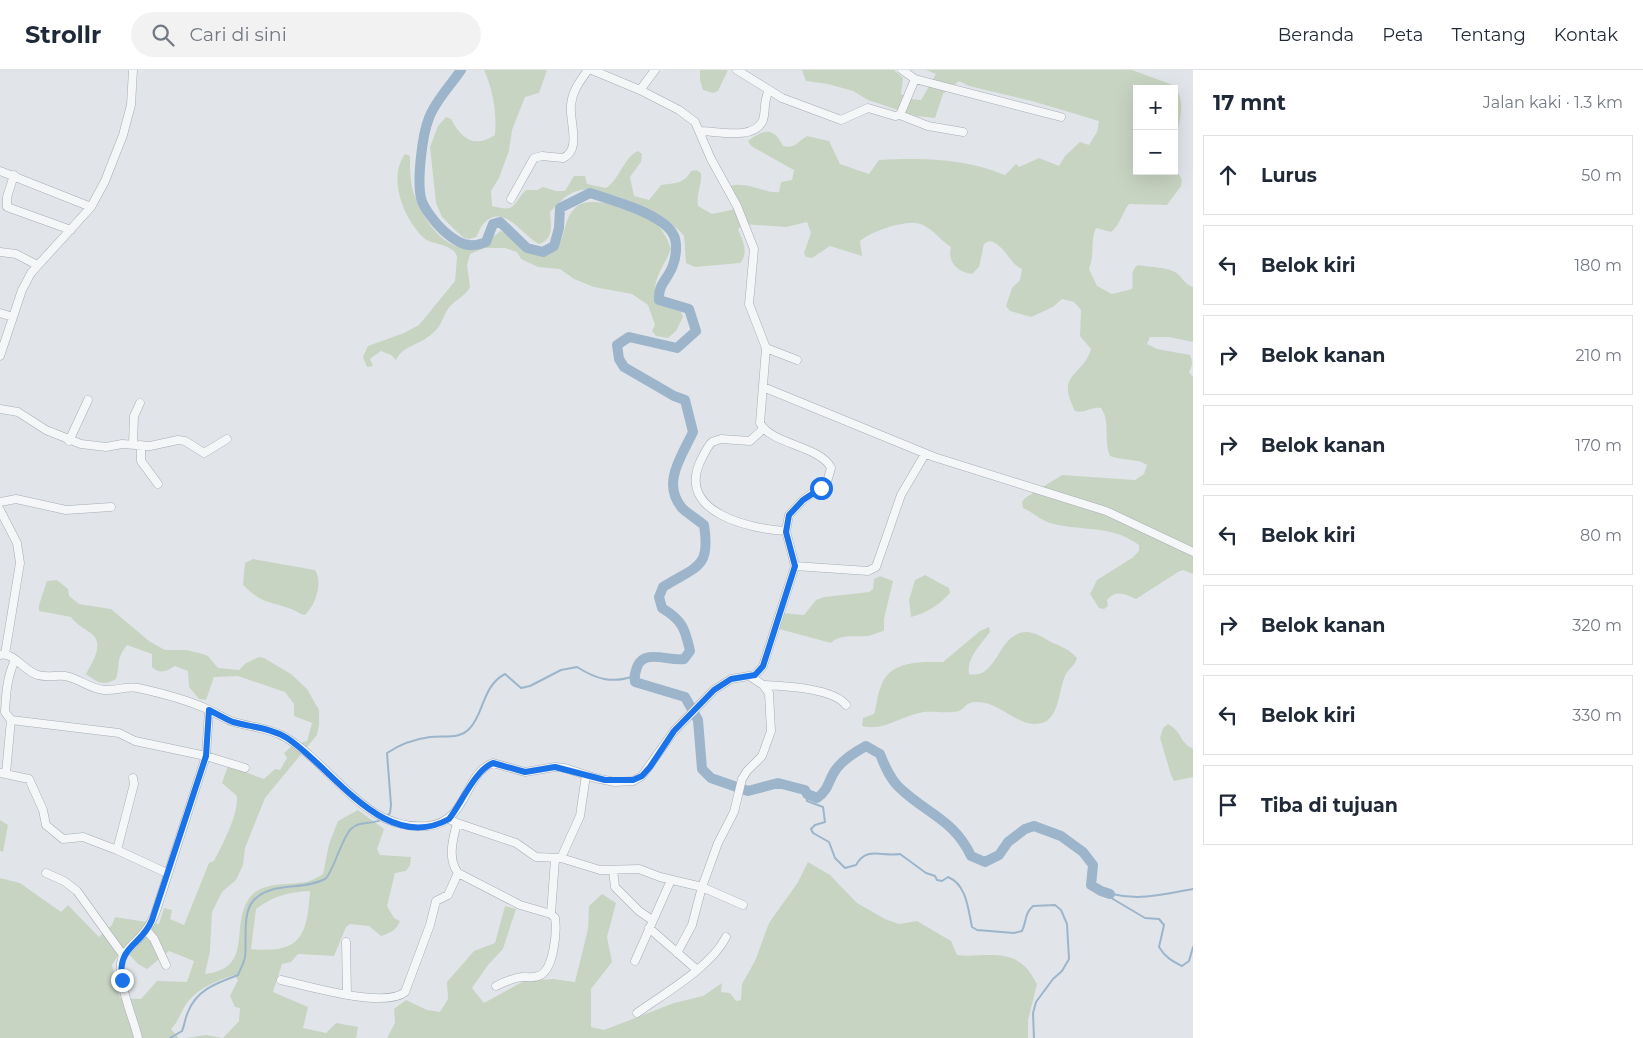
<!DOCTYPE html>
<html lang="id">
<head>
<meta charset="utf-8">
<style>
	body { margin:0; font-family:Montserrat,sans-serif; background:#f2f2f3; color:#1f2937 }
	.controls { position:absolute; right:15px; top:15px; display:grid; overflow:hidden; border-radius:0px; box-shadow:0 5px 20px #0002 }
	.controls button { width:45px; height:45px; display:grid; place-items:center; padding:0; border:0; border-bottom:1px solid #e0e1e3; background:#fff; color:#1f2937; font:25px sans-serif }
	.stop { position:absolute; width:15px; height:15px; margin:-11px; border:4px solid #1a73e8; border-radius:50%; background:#fff }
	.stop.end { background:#1a73e8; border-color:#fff; box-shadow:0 1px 5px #0008 }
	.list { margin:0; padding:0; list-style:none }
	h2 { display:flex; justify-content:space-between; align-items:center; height:65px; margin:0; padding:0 20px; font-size:21px }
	h2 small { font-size:16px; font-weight:400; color:#747a83 }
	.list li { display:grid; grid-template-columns:32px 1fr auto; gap:15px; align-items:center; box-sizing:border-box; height:80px; margin:0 10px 10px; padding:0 10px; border:1px solid #e0e1e3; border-radius:0px }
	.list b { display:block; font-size:19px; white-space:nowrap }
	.list em { font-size:16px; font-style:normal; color:#747a83 }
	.icon { flex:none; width:28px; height:28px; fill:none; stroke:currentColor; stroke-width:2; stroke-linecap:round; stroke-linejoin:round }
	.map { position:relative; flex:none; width:1193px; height:968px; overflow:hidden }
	header { display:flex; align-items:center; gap:30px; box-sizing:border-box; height:70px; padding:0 25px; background:#fff; border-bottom:1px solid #e0e1e3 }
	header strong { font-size:24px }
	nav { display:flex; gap:28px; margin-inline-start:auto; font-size:18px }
	.search { width:350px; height:45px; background:#f2f2f3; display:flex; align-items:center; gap:12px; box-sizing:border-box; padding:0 18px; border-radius:28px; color:#747a83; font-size:19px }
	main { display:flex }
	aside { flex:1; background:#fff }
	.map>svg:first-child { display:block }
	.green { fill:#c8d4c2; fill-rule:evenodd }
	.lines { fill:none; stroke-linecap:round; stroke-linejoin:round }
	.stream { stroke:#9cb5cb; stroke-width:2 }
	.river { stroke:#9cb5cb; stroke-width:10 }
	.minor-casing { stroke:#a6acb5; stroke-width:9 }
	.minor { stroke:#f4f6f8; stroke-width:8 }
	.route { stroke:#1a73e8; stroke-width:6 }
</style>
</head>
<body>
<header>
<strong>Strollr</strong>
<div class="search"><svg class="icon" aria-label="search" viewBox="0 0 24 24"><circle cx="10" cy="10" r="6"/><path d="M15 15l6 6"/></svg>Cari di sini</div>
<nav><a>Beranda</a><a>Peta</a><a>Tentang</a><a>Kontak</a></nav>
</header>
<main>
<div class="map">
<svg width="1193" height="968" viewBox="0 0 1193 968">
	<rect width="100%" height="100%" fill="#e1e5ea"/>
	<path class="green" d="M484,0H547L539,23L525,27L512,60L509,81L499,108L491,121L492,136C517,143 512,134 526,120H537L543,117L556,121H565L574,106H585L587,114L606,118C620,109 623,88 638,81L642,84L641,92L630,107L634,126L649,130L661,115C675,113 684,114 691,101L696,100L701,103C702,115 696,125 698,136L712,144L731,140L740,134L731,116L734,115C750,113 768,124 779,122L781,112L792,110L794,100L751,76L748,71C763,59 774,57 783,76C795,79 797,72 807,66L829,71L840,94L869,104L879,90C926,88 961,88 1005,105L1016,94L1019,97L1039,88L1059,96L1065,86L1080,72L1089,75L1097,62L1099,51L1032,31L969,16L959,11L943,24L935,48L916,46L868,30L853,21L828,14L806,11L802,0H894L903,8L901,24L910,29L921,30L936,4L926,0H1132L1173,15C1187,27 1180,56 1174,71V19H1137V101H1174V95L1182,110L1181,116L1167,135L1129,134C1122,143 1120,155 1111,162L1096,158C1090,171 1095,184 1089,199L1097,216L1112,224L1132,219C1134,210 1129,201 1138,195C1149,197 1165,197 1175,202C1182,206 1184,214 1193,217V272L1169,267H1150L1147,274L1157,279L1190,285C1193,292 1193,295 1189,302L1193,307V504L1183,500L1178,502L1136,529C1125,524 1116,519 1107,530L1108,536L1104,539L1099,538L1090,524L1097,510L1132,488L1139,481V475C1111,454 1082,462 1050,453C1041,450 1032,442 1023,438L1022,432L1025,428L1062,405L1135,410L1144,404L1147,395C1137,388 1122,391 1110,386C1103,370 1111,352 1101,338C1091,336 1085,344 1075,341C1055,302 1083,307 1091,279L1080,266L1081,240L1074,232L1062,229L1053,237L1031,247L1010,241L1006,236L1012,218L1020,210L1022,199C1009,194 1005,174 989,171L984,174L979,197L972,204C957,202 947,192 951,177C941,171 934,160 923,155C908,148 872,161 860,171L862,186L830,176L812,188L806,187L804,183L811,163L807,152L786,157L742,154L738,160C743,170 749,184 740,193L695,197L686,193L684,166C669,146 601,113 577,121C566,124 558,134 550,142C551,155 554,169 539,174C522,165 504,133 484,153C480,157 479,163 476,167L469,169L464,168L455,160L442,147L436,133L430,77L438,56L446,47L451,49C461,68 474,79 495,65C497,43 493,20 484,0Z
		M700,0H728L718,21L713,23L703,20L700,10Z
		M405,84L410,86C410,98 410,112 414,124C423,150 449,190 482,175C489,172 494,166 500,161C517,165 524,186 545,185C571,170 559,155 575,138C588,123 639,140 653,151C663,159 667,168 671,179C663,199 648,213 659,235L681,242L683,247L676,261L668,268L656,266L652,261L655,255L648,235L632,224L594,217L574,209L560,199L538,197L521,189L517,182L505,178H485L470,184L467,195L470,217C465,227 454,230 448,239C440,252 442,257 428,267C417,275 402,277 396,290L391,285L381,281L370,289L373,296L367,297L363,287L368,276L404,263L419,255L455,211L457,187L455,182C443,172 432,175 424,168C404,150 387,108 405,84Z
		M253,489L315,500C323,512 316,535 305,545C299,544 297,541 291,539C267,530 264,535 243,515L245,493Z
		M925,505L949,518L950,523C939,535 927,543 911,547L909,530L915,510Z
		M880,506L893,511L884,549V561C879,562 873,565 868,566C856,567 839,564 831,573L779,559L782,543L804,545L816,530L824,527L869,522L873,519L874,509Z
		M57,510L68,519L69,526L79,534L111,539L149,571L165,580H187L203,584L208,586L218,598L239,600L246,593L259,587L264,588L291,604L307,619L319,640V655L317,665L265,728L245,778L243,795L236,810L222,822L212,842L210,881L205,904C256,898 228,854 251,826C263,812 289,815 306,812C311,811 318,807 323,804L329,774L338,751L358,740L384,759L377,779L380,785L411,787L410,795L406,801L395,803L387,836L394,848L400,851C396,861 390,863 381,866L369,856L350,854L346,857L334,886L298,884L291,892L282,894L273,922L308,937L303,958L326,963L336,953L358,957L356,968H185L206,965L223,968L239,951L240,938L235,937L230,926L238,910L234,905C214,912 197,918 185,936C180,944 178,952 171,959L179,968H0V808L20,813L61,842L68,835L99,867L112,855L115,847L159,854L164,838L172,840L170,849L184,855L209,793L214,791C223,773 238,746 237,726L222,713L228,696L264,709L275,699L280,700L287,688L284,683L293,675L307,671L312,653L294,646V634L285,622L238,606L214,607L206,630L199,629L189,617L188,601L175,596C167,601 160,605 152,597V584L127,575C115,591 121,592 116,609C103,616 98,613 86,604C93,591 106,572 89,562C82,557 76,554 71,547L39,541V535L47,511ZM310,821C307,866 301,884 251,879L256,839C274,826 288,822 310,821ZM123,878L138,894L147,899L169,881L194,891L187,912L157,911L141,929L120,928L112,895Z
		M989,557L990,562C981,574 966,589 969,604C998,610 997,563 1026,562C1035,562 1044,568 1051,572C1062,577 1069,579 1077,588C1075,596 1068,599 1065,606C1059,619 1059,649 1042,653C1019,660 1000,630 975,632C966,632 965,639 959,641C948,644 935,641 924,642C902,645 884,662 862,656L863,648L874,644C877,635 877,625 881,616C890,590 920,592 943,592L980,561Z
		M1168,654C1184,663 1177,670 1193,679V707L1174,711L1171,705L1160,668L1163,658Z
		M0,750L8,755L3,782L0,781Z
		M808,792L830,805L857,833L885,849L899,854L917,851L951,871L957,885C978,888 1006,879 1023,895C1029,899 1033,908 1037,914L1028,950V968H387L395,953L394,939L406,930L427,940L440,942L448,929L447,912L474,881L495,873L505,836L516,839L503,879L488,895L472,918L484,933L524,911L553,909L575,912L588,859L589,836L602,824L616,833L607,867L612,892L591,919V957L604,960L674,933L703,926L722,913L721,922L730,923L736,931L741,930L742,914L755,891L769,853L798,812Z"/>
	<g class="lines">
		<path class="stream" d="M805,720L807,731L823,737L825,752L815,755L811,759L813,763L829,772L835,788L845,798L856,795C867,776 881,787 900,784L926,803L935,806L937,810L942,811L948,807C967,815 968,839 972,857L977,860L1014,863L1022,861C1027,851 1024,844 1033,836L1055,835L1061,840L1067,854L1069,889L1062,901L1053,909L1036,932L1033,943L1034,968
			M387,746L390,743L391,735L387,683C399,675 415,669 430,667C443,665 460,670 470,658C484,644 482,616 505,604L521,618L530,616L561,600L577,597C596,609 612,614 634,606
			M1110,824L1113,829L1145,848L1159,849L1164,855L1159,877C1165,887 1172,891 1182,896L1189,891L1193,877
			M1112,824C1140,831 1165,824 1193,819
			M170,968L182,961C185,954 185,948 188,942C197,919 217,913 238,905C240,900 244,893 245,887C247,872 242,844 253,831C270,811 303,821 325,809C332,805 342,767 351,759C359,750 373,755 383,749"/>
		<path class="river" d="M461,0C451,15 435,31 429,48C422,65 417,110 421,128C423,138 437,155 445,162C459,174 469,179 486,172L493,154L500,152L527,178L543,182L554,176L559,158L560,138L590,123C612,130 662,144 673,164C678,172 676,187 673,195C668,210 658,213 659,230L689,239L696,261L677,278L629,267L617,275L619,289L624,297L674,326L685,330L693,362C682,386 661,413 682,438C688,444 697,449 704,455C711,499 696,496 663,517L659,527L662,538C682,550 685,558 690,581L684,589C670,592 644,578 637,597C635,603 634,606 635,612L685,627L698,650L702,699L711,708L748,721L778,713L805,720L807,724L817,728C830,719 828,709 837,698C845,688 855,682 866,676L880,684C885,697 891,711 902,720C928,744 955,751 971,786L985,792L999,785L1008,772L1025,759L1034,756L1061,766L1083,782L1093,795L1091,815L1101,821L1110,824"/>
		<defs>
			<path id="minor" d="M737,0L782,28L841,50L868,38L895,46L900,45L915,9
				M902,0L915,9L1061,47
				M640,20L655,0
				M900,45L928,56L963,62
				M700,61C716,61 755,71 763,50C766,41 763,32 769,20
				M0,101L91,137
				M14,105L7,127V137L71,160
				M511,129L534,88L542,86L563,88C582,80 569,51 571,35C572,21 580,11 588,0
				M0,182L16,184L37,195
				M0,243L13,247
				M766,278L797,290
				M0,286L22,220L31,203L91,137L105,111L123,65L131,35L133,0
				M763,317L934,387L1106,441L1193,482
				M0,339L18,342L46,360L81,374L106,377L122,374L150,376L178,370L185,371L204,383L227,369
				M763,359L750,371L721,369L712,372C706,378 704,385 700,392C677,443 751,459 786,461
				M69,371L88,330
				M133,374L134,346L140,333
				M141,375V391L158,414
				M0,432L16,429L66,440L111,437
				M0,440L17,473L20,493L5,584
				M795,496L868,501L876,497L901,425L925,384
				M0,585C13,581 25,602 38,605C47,608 56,605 65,606C78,608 90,619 104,620C116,621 126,616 138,618C161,623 185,629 207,639C216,643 225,649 234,652C251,657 269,658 285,667C334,696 364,762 428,756C468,752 464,703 493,693L525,702L555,697L565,698L595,708L615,712L633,711L642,706L674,661L714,620L731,609L755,605L763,596L795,496L786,461L789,445L803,430L827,412L831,398C821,376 770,374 760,353L766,278L749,234L754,179L737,136L711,89L695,52L679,40L640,20L592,0
				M763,615C784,616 833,618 846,635
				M11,650L119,663L135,671L206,686L245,698
				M0,703L29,709L43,740L46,755L63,769L83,767L117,780L167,803
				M6,703L11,650L5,642C6,623 7,607 15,590
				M586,705L580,746L561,788L600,800L639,799L660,807L702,817L718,773L734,742L742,709L747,701L762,686L771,661L769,623L763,615L751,607
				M457,753L516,773L536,787L560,788
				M117,780L134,714L133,708
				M613,800L615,817L639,841L652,850
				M46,803L64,811L77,821L123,885
				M458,803L520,835L551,844
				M649,858L696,899
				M147,861L154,869L166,895
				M346,872L347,925
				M677,883L692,855L702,817L743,835
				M635,891L671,810
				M281,910C307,916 385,939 405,922L430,855L436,831L448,825L458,803C447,788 453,769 457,753L449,749
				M496,916C504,912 513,908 522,907C527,907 533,908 538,906C554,902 557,861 555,848L551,844L555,789
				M637,943C665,923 711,897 726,867
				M138,968C134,948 111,900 125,883C138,868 147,863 155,844L206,686L209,640"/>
		</defs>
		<use href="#minor" class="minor-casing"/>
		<use href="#minor" class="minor"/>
	</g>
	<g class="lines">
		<path class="route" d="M122,910C117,875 141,877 152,850L206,686L209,640C217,644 225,649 233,652C251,657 271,658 287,668C333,698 385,785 449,749C461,734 475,700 493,693L525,702L555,697L605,710H633L642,706L650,697L674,661L714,620L731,609L755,605L763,596L795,496L786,462L789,445L803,430L821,418"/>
	</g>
</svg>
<div class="controls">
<button>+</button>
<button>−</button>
</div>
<div class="stop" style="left:821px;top:418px"></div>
<div class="stop end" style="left:122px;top:910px"></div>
</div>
<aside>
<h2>17 mnt<small>Jalan kaki · 1.3 km</small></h2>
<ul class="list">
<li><svg class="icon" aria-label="ahead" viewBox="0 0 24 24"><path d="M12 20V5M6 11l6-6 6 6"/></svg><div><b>Lurus</b></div><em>50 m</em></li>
<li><svg class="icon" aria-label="left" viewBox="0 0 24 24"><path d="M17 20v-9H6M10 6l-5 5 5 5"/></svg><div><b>Belok kiri</b></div><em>180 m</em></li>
<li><svg class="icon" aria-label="right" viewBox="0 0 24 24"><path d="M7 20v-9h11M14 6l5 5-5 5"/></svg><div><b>Belok kanan</b></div><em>210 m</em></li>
<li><svg class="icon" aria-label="right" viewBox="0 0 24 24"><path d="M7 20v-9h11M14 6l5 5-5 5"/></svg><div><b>Belok kanan</b></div><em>170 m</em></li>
<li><svg class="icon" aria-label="left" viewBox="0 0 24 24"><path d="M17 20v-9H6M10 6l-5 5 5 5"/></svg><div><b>Belok kiri</b></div><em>80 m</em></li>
<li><svg class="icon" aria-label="right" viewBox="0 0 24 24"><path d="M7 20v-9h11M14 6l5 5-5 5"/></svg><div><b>Belok kanan</b></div><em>320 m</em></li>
<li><svg class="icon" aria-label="left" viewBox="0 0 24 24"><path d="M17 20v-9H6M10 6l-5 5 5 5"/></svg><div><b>Belok kiri</b></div><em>330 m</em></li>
<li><svg class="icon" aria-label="arrive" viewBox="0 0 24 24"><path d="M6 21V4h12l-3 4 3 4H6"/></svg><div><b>Tiba di tujuan</b></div></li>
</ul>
</aside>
</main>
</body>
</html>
